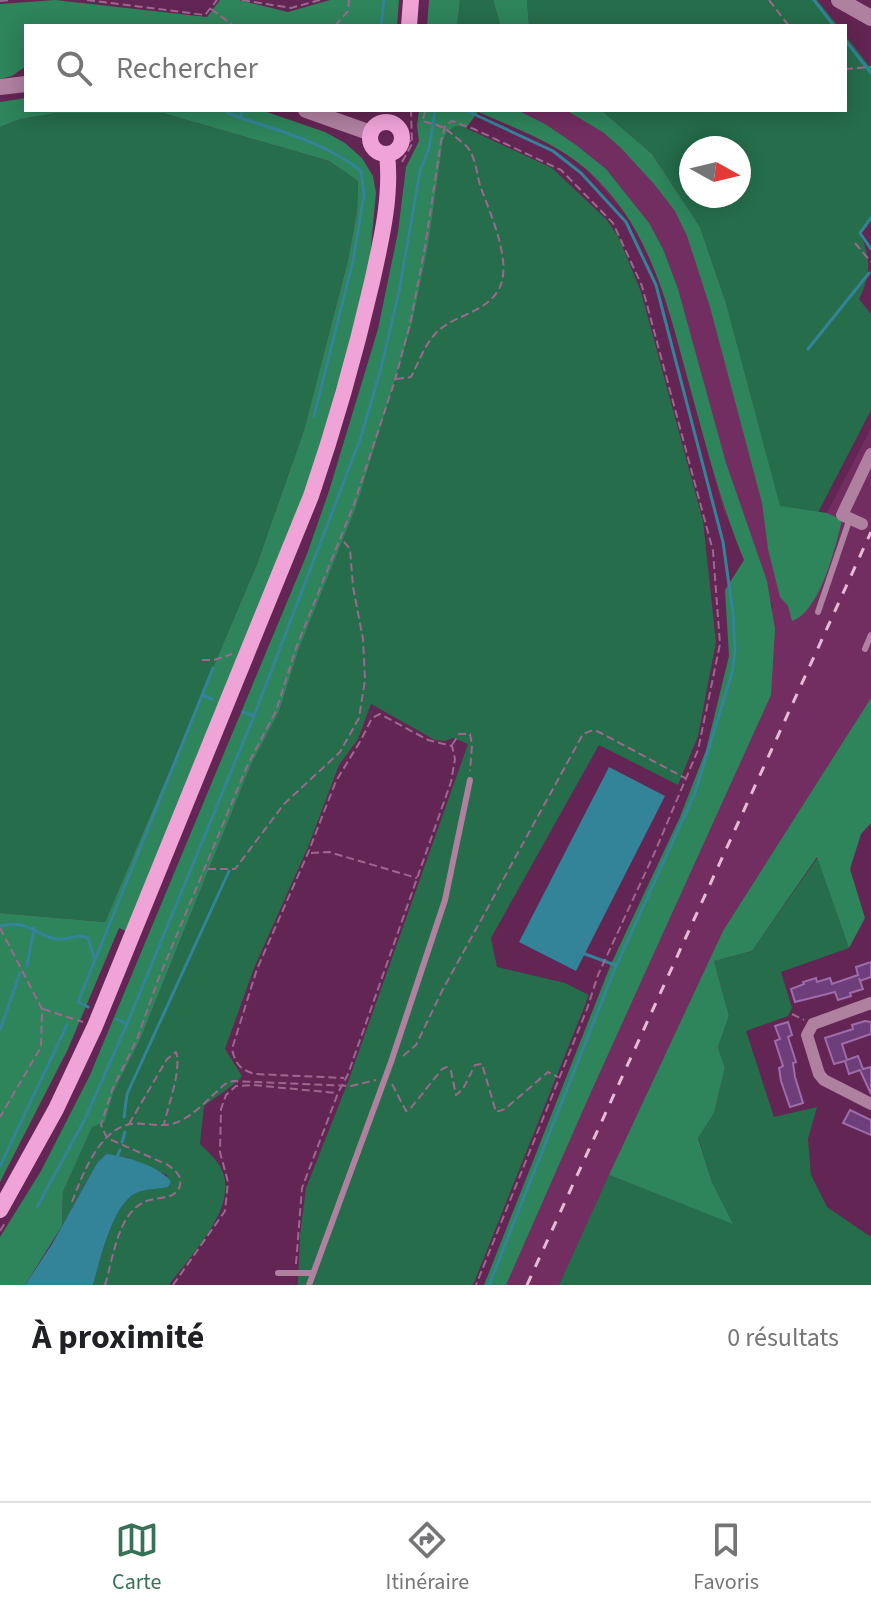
<!DOCTYPE html>
<html lang="fr">
<head>
<meta charset="utf-8">
<style>
	body { margin:0; font-family:"Source Sans 3",sans-serif; background:#f2f2f2; color:#202124 }
	.compass { position:absolute; left:679px; top:136px; width:72px; height:72px; border-radius:50%; background:#fff; box-shadow:0 4px 20px #0003; rotate:98deg }
	.list { margin:0; padding:0; list-style:none }
	h2 { display:flex; justify-content:space-between; align-items:center; height:104px; margin:0; padding:0 32px; font-size:34px }
	h2 small { font-size:26px; font-weight:400; color:#757577 }
	.icon { flex:none; width:44px; height:44px; fill:none; stroke:currentColor; stroke-width:2; stroke-linecap:round; stroke-linejoin:round }
	.map { position:relative; flex:none; width:871px; height:1285px; overflow:hidden }
	.search { position:absolute; background:#fff; box-shadow:0 4px 20px #0003; left:24px; right:24px; top:24px; height:88px; display:flex; align-items:center; gap:20px; box-sizing:border-box; padding:0 28px; border-radius:0px; color:#757577; font-size:30px }
	.sheet { height:216px; background:#fff }
	nav { display:flex; justify-content:space-around; align-items:center; box-sizing:border-box; height:112px; border-top:2px solid #e0e0e0; background:#fff; font-size:22px; color:#757577 }
	nav a { display:grid; justify-items:center; gap:4px }
	nav .on { color:#377157 }
	.map>svg:first-child { display:block }
	.built { fill:#732e61 }
	.green { fill:#256d4b; fill-rule:evenodd }
	.forest { fill:#2e845b }
	.water { fill:#338399 }
	.lines { fill:none; stroke-linecap:round; stroke-linejoin:round }
	.stream { stroke:#338399; stroke-width:3 }
	.building { fill:#6d3e7a; stroke:#9e6cab; stroke-width:2 }
	.path { stroke:#9e688e; stroke-width:2; stroke-dasharray:8 4; stroke-linecap:butt }
	.service { stroke:#b080a1; stroke-width:6 }
	.minor { stroke:#b080a1; stroke-width:12 }
	.tertiary { stroke:#b080a1; stroke-width:16 }
	.secondary { stroke:#efa3d7; stroke-width:16 }
	.rail { stroke:#e5bad7; stroke-width:3; stroke-dasharray:10 10; stroke-linecap:butt }
</style>
</head>
<body>
<div class="map">
<svg width="871" height="1285" viewBox="0 0 871 1285">
	<rect width="100%" height="100%" fill="#632553"/>
	<path class="built" d="M475,110H601L652,154L822,548L827,513L871,428V746L676,1032L559,1285H496L773,606L724,512L662,285L630,219L586,169L555,146Z"/>
	<path class="green" d="M460,0H493L500,24L529,25L527,0H817L838,26H457Z
		M845,35L871,68V218L860,233C871,258 871,275 859,299L871,314V410L810,528L780,507L726,303L700,227L652,154L601,110H845ZM691,148H739V196H691Z
		M57,113H163L329,161L358,181L357,211L348,260L304,430L257,564L105,922L0,913V127L20,119Z
		M456,126L466,128L552,168L607,220L619,238L641,292L703,521L716,642L698,736L678,785L599,745L491,938L497,967L565,983L589,995L473,1285H298L300,1235L306,1188L348,1082L468,744L453,738L445,741L435,740L371,704L358,739L339,765L308,847L254,968L225,1049L242,1076C238,1083 213,1099 204,1106L200,1144C206,1150 213,1156 218,1163C245,1202 191,1254 169,1285H93C100,1261 112,1205 136,1193C145,1189 157,1188 167,1187V1175L128,1158L106,1154L97,1163L62,1226L63,1192L92,1126L105,1122L114,1091L140,1040L251,765L279,712L299,649L357,505L412,324L428,247L443,141L447,132Z
		M818,857L849,948L781,972L792,1008L788,1016L746,1031L774,1117L817,1107L808,1139L811,1175L827,1207L871,1237V1285H559L609,1175L732,1223L712,1182L698,1137L714,1113L725,1068L718,1047L729,1016L714,961L752,951Z"/>
	<path class="forest" d="M55,0L207,17L220,0H239L288,12L330,0H399L397,26H26V66L12,76L0,79V4Z
		M429,0H460L457,26H427Z
		M493,0H527L529,25L500,24Z
		M26,98V110H261L325,132L345,143L362,158L373,176L376,193L370,257L355,324L316,459L291,529L128,932L119,928L68,1049L0,1182V913L105,922L257,564L304,430L348,260L357,211L358,181L329,161L163,113H57L20,119L0,127V102Z
		M419,110H517L545,124L576,145L606,169L649,223L663,249L678,289L726,463L767,581L775,629L771,695L591,1092L506,1285H484L611,964L680,817L706,750L729,656L725,590L744,560C720,502 705,441 688,380C667,302 649,224 586,169C555,142 515,128 478,112L466,128L456,126L447,132L443,141L428,247L412,324L357,505L299,649L279,712L251,765L140,1040L114,1091L105,1122L92,1127L63,1192L62,1226L25,1285H0V1237L41,1171L90,1075L307,554L329,491L378,329L398,232L406,167L419,141L417,126Z
		M566,110H601L652,154L700,227L726,303L780,506L827,513L842,520C836,546 820,612 792,621L788,606L780,597L768,549L762,503L710,307L687,236L675,211L654,184L621,148L604,133Z
		M871,698V823L861,834L850,869L865,918L849,948L817,857L752,951L714,961L729,1016L718,1047L725,1068L714,1113L698,1138L712,1182L733,1224L609,1175L723,931Z"/>
	<path class="water" d="M609,767L665,796L576,971L519,942Z
		M106,1154C123,1155 162,1167 171,1182L168,1187C157,1189 145,1189 136,1193C112,1205 100,1261 93,1285H25L52,1244L97,1163Z"/>
	<g class="lines">
		<path class="stream" d="M814,0L834,26
			M381,26L384,0
			M845,40L871,73
			M229,110L228,113L241,118
			M465,110L553,151L581,173L626,222L656,285L723,542L733,613L735,651L732,673L695,793L616,966L489,1285
			M242,111L241,118C283,132 326,143 361,171L364,194L353,261L314,416
			M871,218L860,233L871,249
			M808,349L869,273
			M202,695L212,699
			M243,712L254,716
			M0,926C27,919 33,934 56,939C68,941 76,933 88,938L95,960
			M585,954L615,965
			M27,966L34,928
			M88,1007L78,1002L213,668
			M117,1019L127,1024
			M0,1030L20,973
			M124,1117L127,1094L229,871
			M122,1142L125,1132
			M118,1155L120,1150
			M0,1166L67,1025
			M37,1207L84,1121L127,1024L254,716L361,437L381,368L399,292L420,171L429,148L435,110"/>
	</g>
	<path class="building" d="M871,962V977L860,981L859,978L863,989L850,993L851,996L838,1000L835,992L795,1002L791,989L804,984L803,982L816,978L817,982L830,978L832,984L858,975L856,967Z
		M865,1021L871,1022V1034L842,1044L847,1060L858,1056L863,1069L871,1067V1094L860,1070L849,1074L845,1061L834,1064L825,1038L853,1029L852,1025Z
		M788,1022L792,1035L788,1037L796,1062L793,1063L795,1077L803,1103L790,1107L781,1081L779,1068L783,1066L775,1041L780,1039L775,1026Z
		M850,1110L871,1120V1135L843,1123Z"/>
	<g class="lines">
		<path class="path" d="M87,0L205,15L217,0
			M242,0L291,8L320,0
			M769,0L789,26
			M0,1L12,0
			M211,9L234,26
			M335,26L348,11L349,0
			M845,69L871,67
			M403,140L412,141
			M402,162L412,144L411,110
			M855,243L871,262
			M396,379L411,377C418,364 424,346 435,334C452,315 485,314 499,289C513,263 490,213 481,188C476,175 477,154 463,143C445,129 448,127 422,121L426,110
			M202,660H214L232,654
			M452,745L459,734H470L472,745L470,771
			M311,853L329,852L417,878
			M208,869H235L284,804L340,752L359,718L365,680L363,639L353,587L350,549L341,538
			M0,928L42,1009L41,1047L0,1117
			M43,1009L83,1022
			M792,1014L804,1020
			M403,1056L416,1045L442,991L583,734L593,730L599,732L685,778
			M392,1084L406,1111L410,1109L442,1069L447,1067L451,1071L456,1095L463,1089L475,1065L482,1064L496,1112L505,1109L548,1072L558,1077
			M129,1124L167,1059L176,1052C182,1069 168,1106 164,1124
			M72,1202C82,1176 99,1129 131,1124C145,1122 161,1128 175,1123C193,1117 210,1097 225,1084L233,1081L351,1086L376,1080
			M0,1231L5,1223
			M296,1264L302,1188L338,1093L348,1074L451,782L455,759L452,746L428,740L380,714L372,718L361,740L336,781L308,853L257,969L232,1049C235,1063 240,1070 255,1074L344,1078
			M105,1285C113,1260 117,1215 144,1202C154,1197 171,1200 178,1190C185,1178 176,1171 168,1165L107,1138L101,1125L112,1090L137,1039L158,980L248,764L276,711L296,648L354,504L395,380L410,324L425,247L441,141L445,126L452,121L474,129L561,170L613,223L642,286L713,551L720,644L698,750L654,854L598,975L587,1009L476,1285
			M173,1285L225,1211L228,1182L220,1152L221,1109L226,1095L236,1086L253,1085L336,1093"/>
		<path class="service" d="M818,612L850,518
			M865,649L871,635
			M278,1273H313
			M309,1285L391,1062L445,900L470,780"/>
		<path class="minor" d="M862,524L842,515L871,454
			M871,1003L813,1024L807,1035L819,1074L824,1080L871,1104"/>
		<path class="tertiary" d="M839,0L871,18
			M0,87L26,84
			M306,110L371,133"/>
		<path class="secondary" d="M409,26L411,0
			M370 138a16 16 0 1 1 32 0a16 16 0 1 1-32 0Z
			M0,1210L56,1109L95,1026L311,496C335,426 355,355 372,282C381,241 392,196 387,154"/>
		<path class="rail" d="M527,1285L871,532"/>
	</g>
</svg>
<svg class="compass" viewBox="-18 -18 36 36"><path d="M0-13l5 13h-10z" fill="#e53935"/><path d="M0 13l5-13h-10z" fill="#757577"/></svg>
<div class="search"><svg class="icon" aria-label="search" viewBox="0 0 24 24"><circle cx="10" cy="10" r="6"/><path d="M15 15l6 6"/></svg>Rechercher</div>
</div>
<section class="sheet">
<h2>À proximité<small>0 résultats</small></h2>
<ul class="list">
</ul>
</section>
<nav>
<a class="on"><svg class="icon" aria-label="map" viewBox="0 0 24 24"><path d="M3 6l6-2 6 2 6-2v14l-6 2-6-2-6 2zM9 4v14M15 6v14"/></svg>Carte</a>
<a><svg class="icon" aria-label="directions" viewBox="0 0 24 24"><path d="M12 3l9 9-9 9-9-9zM9 14v-3h6M13 9l2 2-2 2"/></svg>Itinéraire</a>
<a><svg class="icon" aria-label="saved" viewBox="0 0 24 24"><path d="M7 4h10v16l-5-4-5 4z"/></svg>Favoris</a>
</nav>
</body>
</html>
